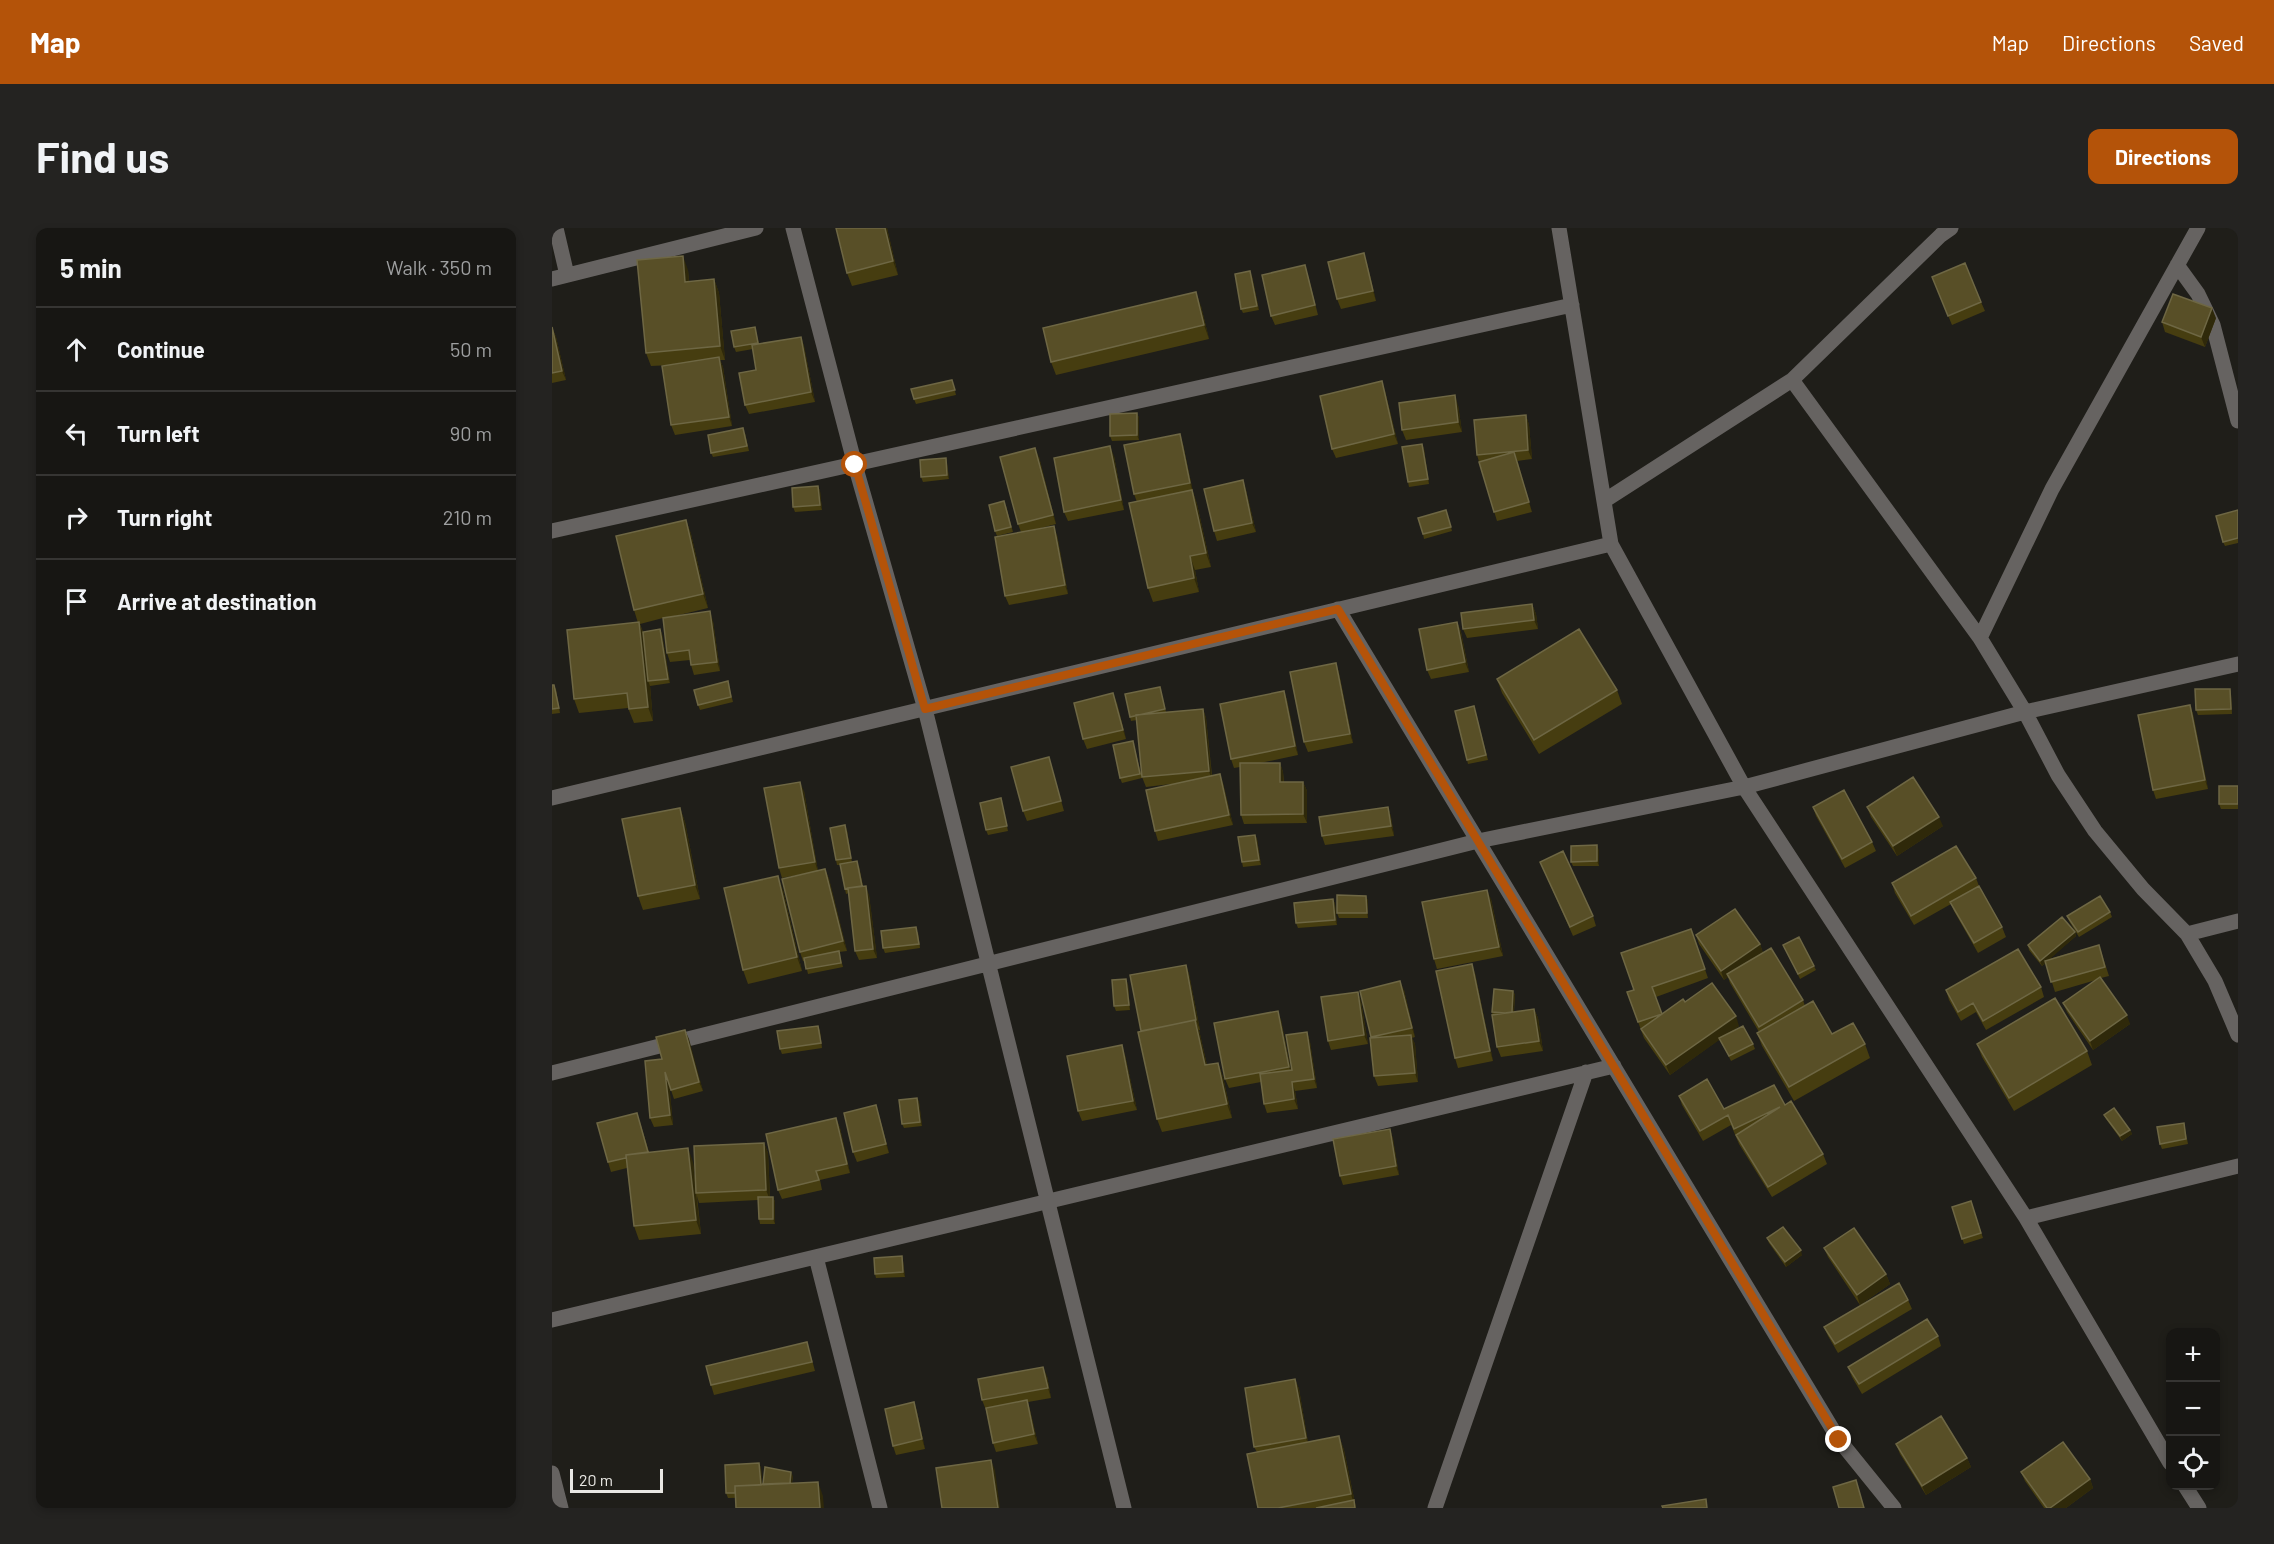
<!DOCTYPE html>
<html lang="en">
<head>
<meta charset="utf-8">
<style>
	body { margin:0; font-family:Barlow,sans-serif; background:#242321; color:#f1f3f6 }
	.controls { position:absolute; right:18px; bottom:18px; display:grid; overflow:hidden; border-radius:12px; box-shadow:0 3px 9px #0003 }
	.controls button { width:54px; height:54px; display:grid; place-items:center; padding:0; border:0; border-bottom:2px solid #363533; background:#171613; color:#f1f3f6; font:30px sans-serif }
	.scale { position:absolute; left:18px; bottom:15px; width:93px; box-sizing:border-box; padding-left:6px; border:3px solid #e9e8e4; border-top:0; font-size:16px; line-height:21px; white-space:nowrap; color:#e9e8e4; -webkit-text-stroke:4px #1f1e19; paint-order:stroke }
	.stop { position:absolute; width:18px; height:18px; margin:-14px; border:4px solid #b45309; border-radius:50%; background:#fff }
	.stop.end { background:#b45309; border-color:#fff; box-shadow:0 2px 6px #0008 }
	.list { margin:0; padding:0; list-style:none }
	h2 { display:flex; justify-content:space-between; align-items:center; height:78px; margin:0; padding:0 24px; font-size:26px }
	h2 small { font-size:20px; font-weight:400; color:#9e9fa0 }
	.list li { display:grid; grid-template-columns:39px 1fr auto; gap:18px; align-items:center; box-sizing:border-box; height:84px; padding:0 24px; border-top:2px solid #363533 }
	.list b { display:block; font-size:22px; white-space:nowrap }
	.list em { font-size:20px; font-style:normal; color:#9e9fa0 }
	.icon { flex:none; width:33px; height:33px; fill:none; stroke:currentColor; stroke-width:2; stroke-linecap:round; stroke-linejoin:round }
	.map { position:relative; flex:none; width:1686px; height:1280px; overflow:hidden; border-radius:12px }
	header { display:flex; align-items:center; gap:36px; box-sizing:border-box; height:84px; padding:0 30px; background:#b45309; color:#fff }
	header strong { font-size:28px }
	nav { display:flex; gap:33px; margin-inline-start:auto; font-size:21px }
	.intro { display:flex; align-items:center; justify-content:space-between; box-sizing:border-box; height:144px; padding:0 36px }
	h1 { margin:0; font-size:42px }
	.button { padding:15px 27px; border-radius:12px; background:#b45309; color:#fff; font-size:21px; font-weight:700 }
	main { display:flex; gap:36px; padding:0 36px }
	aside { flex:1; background:#171613; border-radius:12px; box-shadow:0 3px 9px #0003 }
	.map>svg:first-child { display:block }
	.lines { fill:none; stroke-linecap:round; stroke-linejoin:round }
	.minor { stroke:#666361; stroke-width:15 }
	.wall { fill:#463d10 }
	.shaded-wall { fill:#2f290a }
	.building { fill:#584f27; stroke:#6e6744; stroke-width:1.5 }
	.route { stroke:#b45309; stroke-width:8 }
</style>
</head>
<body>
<header>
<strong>Map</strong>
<nav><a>Map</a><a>Directions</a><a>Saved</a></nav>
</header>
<div class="intro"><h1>Find us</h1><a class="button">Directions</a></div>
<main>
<aside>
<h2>5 min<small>Walk · 350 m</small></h2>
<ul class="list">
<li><svg class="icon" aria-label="ahead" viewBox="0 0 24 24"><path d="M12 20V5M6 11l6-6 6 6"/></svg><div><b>Continue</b></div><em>50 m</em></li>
<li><svg class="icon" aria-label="left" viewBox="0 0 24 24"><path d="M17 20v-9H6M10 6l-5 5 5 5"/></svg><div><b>Turn left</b></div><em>90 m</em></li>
<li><svg class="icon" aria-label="right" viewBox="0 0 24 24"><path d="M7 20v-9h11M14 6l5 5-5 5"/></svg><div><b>Turn right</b></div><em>210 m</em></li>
<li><svg class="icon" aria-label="arrive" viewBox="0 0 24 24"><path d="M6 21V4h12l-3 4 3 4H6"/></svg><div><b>Arrive at destination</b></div></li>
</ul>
</aside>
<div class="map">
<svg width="1686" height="1280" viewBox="0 0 1686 1280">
	<rect width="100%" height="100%" fill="#1f1e19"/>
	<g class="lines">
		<path class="minor" d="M4,0L15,47
			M241,0L303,237L373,481L572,1280
			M1007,0L1059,316L1192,559L1474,990L1618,1235
			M1625,37L1646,66L1661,97L1686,193
			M0,51L204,0
			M1240,152L1428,410L1473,484L1506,547L1543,603L1591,661L1635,706L1663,753L1686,807
			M1052,273L1240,152L1389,7L1399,0
			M0,303L1020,77
			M786,381L1287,1212L1342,1280
			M1428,410L1500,261L1646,0
			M0,570L1059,316
			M1635,706L1686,693
			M0,845L926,613L1192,559L1473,484L1686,436
			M1474,990L1686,938
			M264,1029L328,1280
			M0,1092L1062,838
			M0,1245L9,1280
			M1633,1258L1647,1280
			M883,1280L1034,844"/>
	</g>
	<path class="wall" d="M335,0L346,47L300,58L295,45Z
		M815,35L824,73L789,81L785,71Z
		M136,42L137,54L162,51L167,65L173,132H168L171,139L180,198L123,207L119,197V137L99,138L94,125Z
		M756,47L766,87L723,97L719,88Z
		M700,48L707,82L691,85L689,81Z
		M1380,49L1429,74L1433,83L1400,97Z
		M649,78L657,111L504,147L499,134Z
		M1664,90L1653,119L1613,104L1610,94Z
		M0,99L4,109L14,152L0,155Z
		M203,99L207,116L249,109L252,118L263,174L197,186L193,177L204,142L201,121L184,124L182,119Z
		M400,152L404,167L364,176L362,171Z
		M833,163L846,216L784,230L780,221Z
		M906,177L910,204L854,212L850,202Z
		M585,185L587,190V212L560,213L558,208Z
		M974,187L977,197L980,231L965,233L980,284L945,293L925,227Z
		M193,205L197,223L161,229L159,225Z
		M631,216L641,264L645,276L659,339L643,342L647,364L601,374L596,360L585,274L582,266Z
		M870,216L872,221L877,256L857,259L856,254Z
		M562,228L572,282L516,293L512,284Z
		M487,229L504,296L489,300L505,307L516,366L457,377L453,368L469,304L466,296Z
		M394,230L395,235L397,251L371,254L369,249Z
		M266,258L268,263L270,282L243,284L241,279Z
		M694,262L704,304L665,313L662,303Z
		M454,278L461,304L445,308L443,303Z
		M894,282L900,303L872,311L871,306Z
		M1686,282V315L1673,318L1671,314Z
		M134,292L139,306L156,380L119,389L161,393L168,443L142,447L139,437L138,432L118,434L115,425L111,390L88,396L91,404L108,401L110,406L118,455L98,458L101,493L82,495L76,480L27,485L22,471L86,395L82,382Z
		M980,376L984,386L986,401L915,410L911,401Z
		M905,394L909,404L917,444L879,451L875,442Z
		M784,435L787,445L801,515L756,524L752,514Z
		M945,451L1065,462L1070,476L987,526L950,465Z
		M0,457L4,461L8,485L0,486Z
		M177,458L181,474L148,482L146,477Z
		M608,459L614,484L651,481L654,490L660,547L671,555L681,597L606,613L603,603L619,556L594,559L590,549L585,492L579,493L578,489Z
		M1678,461L1679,465L1680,486L1646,487L1644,482Z
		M732,463L735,472L746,527L708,535H728L731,544L732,554H751L755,563V595L692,596L689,587L688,539L682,540L679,531Z
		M565,475L574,511L535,521L531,511Z
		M1638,477L1641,486L1656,561L1604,571L1601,562Z
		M922,478L936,532L916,536L915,532Z
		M581,513L590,550L570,555L568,550Z
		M497,529L512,583L475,593L471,583Z
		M1686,558V581H1669L1667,576Z
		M252,563L266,643L273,641L277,651L295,723L287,724L291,739L256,746L253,733H251L248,724L256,645L230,650L227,640Z
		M449,570L456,603L436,607L434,602Z
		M836,579L839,589L842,608L773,617L770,608Z
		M1261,579L1320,614L1324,623L1293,640L1264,588Z
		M1315,579L1391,598L1345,628L1319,589Z
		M128,580L133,594L148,671L91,682L86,668Z
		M295,602L300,634L307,638L311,658L317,667L325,730L307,732L303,723L297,665L294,666L293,661L288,637H285L284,632Z
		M703,607L705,611L709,637L691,639L690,634Z
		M1047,622V638H1021L1019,634Z
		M988,634L1041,688L1044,698L1021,708Z
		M1424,650L1427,658L1450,699L1454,709L1426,725L1402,683L1399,676L1362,697L1343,665L1340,655Z
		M231,662L250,743L196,756L191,742Z
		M814,668L816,673V690H787L785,685Z
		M781,671L783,676L785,697L746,700L744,695Z
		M939,671L951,728L885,741L882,731Z
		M1558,684L1560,689L1527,709L1517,693L1515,688Z
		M1139,701L1156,750L1104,769L1110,786L1133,774L1187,798L1176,806L1201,816L1203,821L1179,833L1168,811L1118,847L1092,810L1075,764L1082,762Z
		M366,704L368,720L333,725L331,720Z
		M1523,704L1524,708L1497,731L1547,717L1557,748L1549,750L1578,796L1541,822L1515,784L1511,775L1544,752L1503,764L1494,735L1490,738L1477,722L1476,717Z
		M1144,707L1208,716L1211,725L1251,772L1253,778L1280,806L1313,816L1318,830L1242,873L1210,818L1205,805L1207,804L1178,755L1176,749L1172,752L1147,716Z
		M1231,717L1262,738L1264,742L1248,751Z
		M634,737L637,746L648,802H647L655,837L666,835L671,849L680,890L610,904L605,891L589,804Z
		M923,745L941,833L906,840L903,830Z
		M576,756L578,782L564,783L562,778Z
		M1489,759L1492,769L1434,802L1424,784L1409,793L1397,772L1394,762Z
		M852,762L863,809L860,810L863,816L866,854L826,858L822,848L820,810L808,763Z
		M961,763L963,767L962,784L982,781L986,790L991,823L949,829L945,819L940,784Z
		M809,773L816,816L779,822L776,813Z
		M729,792L739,842L755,804L758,814L765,860L743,863L746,881L715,885L712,876L709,854L677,860L673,851Z
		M266,798L268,803L270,820L230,826L228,821Z
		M133,802L151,863L122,871L117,856L121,897L102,899L98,890L110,831Z
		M1425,816L1535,823L1540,837L1462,883L1430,829Z
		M573,827L585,882L530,893L526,883Z
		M1127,868L1172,881L1233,877L1271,926L1275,936L1220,969L1187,916L1179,897L1151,913L1130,877Z
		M365,870L367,874L370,898L352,900L350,896Z
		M324,877L327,887L337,925L305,934L301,924Z
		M1552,887L1578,902L1580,906L1570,913L1554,891Z
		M284,890L288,900L298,945L268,952L270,962L230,971L226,962Z
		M88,894L97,924L141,934L143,953L212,915L216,925L218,969H221L223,974V996H208L207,991L206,972L147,975L145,968L149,1006L87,1012L82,998L75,940L59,944L56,934Z
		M1632,895L1636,916L1610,921L1608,916Z
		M838,901L841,911L847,947L791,957L788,948Z
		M1419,973L1431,1010L1412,1016L1400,979Z
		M1215,1010L1250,1027L1234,1039L1217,1015Z
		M1272,1020L1334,1046L1338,1056L1308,1077L1276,1029Z
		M351,1033L353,1049L324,1050L323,1046Z
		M1356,1072L1360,1081L1286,1125L1276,1108L1272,1099Z
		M1386,1108L1389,1118L1310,1166L1300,1149L1296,1139Z
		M258,1124L263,1143L162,1167L159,1157Z
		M495,1148L499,1170L476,1174L478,1182L486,1216L444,1224L441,1215L434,1182L430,1172Z
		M743,1151L747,1161L756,1214L787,1208L792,1222L804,1280H706L705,1224L702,1219Z
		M362,1174L365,1184L373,1221L344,1227L341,1218Z
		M1344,1216L1415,1230L1419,1239L1374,1267L1348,1226Z
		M207,1235L209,1240L210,1256L241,1248L240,1255L271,1268L176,1270L174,1265Z
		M1469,1244L1538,1251L1541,1260L1514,1280H1492L1473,1253Z"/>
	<path class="shaded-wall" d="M333,0H335L346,47L341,33Z
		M812,25L815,35L824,73L821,63Z
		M131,28L136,42L138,68L133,54Z
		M698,43L700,48L707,82L705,78Z
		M162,51L167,65L173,132L168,118Z
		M644,64L649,78L657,111L652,97Z
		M1660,80L1664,90L1653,119L1649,109Z
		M0,99L4,109L14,152L10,143Z
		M249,109L252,118L263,174L259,164Z
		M167,129L171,139L180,198L177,189Z
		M830,153L833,163L846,216L842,206Z
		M903,167L906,177L910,204L906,194Z
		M585,185L587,190V212L585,207Z
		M974,187L977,197L980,231L976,222Z
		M628,206L631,216L641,264L638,255Z
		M870,216L872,221L877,256L876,251Z
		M558,218L562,228L572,282L569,272Z
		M483,220L487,229L504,296L501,287Z
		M962,224L966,234L980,284Z
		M394,230L395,235L397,251L395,247Z
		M691,252L694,262L704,304L700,295Z
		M266,258L268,263L270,282L268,277Z
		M640,262L645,276L659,339L654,325Z
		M134,292L139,306L156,380L151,366Z
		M502,298L505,307L516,366L513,357Z
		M638,328L643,342L647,364L642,350Z
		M980,376L984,386L986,401L982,392Z
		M158,383L161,393L168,443L165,434Z
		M87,394L92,408L96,453L98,458L101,493L96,479Z
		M905,394L909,404L917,444L913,434Z
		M108,401L110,406L118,455L116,451Z
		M784,435L787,445L801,515L798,506Z
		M732,463L735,472L746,527L743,518Z
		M561,465L565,475L574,511L571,502Z
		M1638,477L1641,486L1656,561L1653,552Z
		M651,481L654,490L660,552L657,543Z
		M728,535L731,544L732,564L728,554Z
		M668,546L671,555L681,597L677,587Z
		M248,554L252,563L266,644L263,634Z
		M751,554L755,563V595L751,586Z
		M836,579L839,589L842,608L839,598Z
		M128,580L133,594L148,671L143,657Z
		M1387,589L1391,598L1345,628L1341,618Z
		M293,597L295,602L300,635L299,630Z
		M703,607L705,611L709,637L707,632Z
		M1045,617L1047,622V638L1045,633Z
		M273,641L277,651L295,723L291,713Z
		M226,648L231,662L250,743L245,729Z
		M314,658L317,667L325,730L321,721Z
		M935,662L939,671L951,728L947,719Z
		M814,668L816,673V690L815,685Z
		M781,671L783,676L785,697L783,692Z
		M1523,704L1524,708L1490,738L1488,733Z
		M1208,716L1211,725L1175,746L1176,749L1172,752L1169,743Z
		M920,736L923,745L941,833L938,823Z
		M634,737L637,746L648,802L644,792Z
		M574,751L576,756L578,782L577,777Z
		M848,753L852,762L863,809L860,800Z
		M961,763L963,767L961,790L959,785Z
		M806,764L809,773L816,816L812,807Z
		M982,781L986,790L991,823L987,813Z
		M726,783L729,792L740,849L737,839Z
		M1575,787L1578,796L1541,822L1538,813Z
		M1184,788L1187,798L1118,847L1114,837Z
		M643,792L648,806L658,851L653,837Z
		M133,802L137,811L151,863L147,854Z
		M755,804L758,814L765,860L762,851Z
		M859,807L863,816L866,854L863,845Z
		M570,817L573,827L585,882L581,873Z
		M666,835L671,849L680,890L675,876Z
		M113,844L117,853L121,897L118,887Z
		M740,854L743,863L746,881L742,871Z
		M365,870L367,874L370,898L368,894Z
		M324,877L327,887L337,925L334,916Z
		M284,890L288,900L298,945L295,936Z
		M838,901L841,911L847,947L844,938Z
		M1578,902L1580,906L1570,913L1568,908Z
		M212,915L216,925L218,972L214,962Z
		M136,920L141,934L144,965L149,1006L144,992Z
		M221,969L223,974V996L221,991Z
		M1249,1022L1250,1027L1234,1039L1233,1034Z
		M350,1028L351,1033L353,1049L351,1044Z
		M1334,1046L1338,1056L1308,1077L1305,1067Z
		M491,1139L495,1148L499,1170L496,1160Z
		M743,1151L747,1161L757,1220L754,1210Z
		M475,1172L478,1182L486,1216L482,1206Z
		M362,1174L365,1184L373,1221L370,1211Z
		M787,1208L792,1222L804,1280H803L799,1266Z
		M1415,1230L1419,1239L1374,1267L1370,1258Z
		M439,1232L443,1242L448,1280H446Z
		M207,1235L209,1240L211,1269L209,1264Z
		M239,1244L241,1248L238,1266L237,1261Z
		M1538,1251L1541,1260L1514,1280H1498Z
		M266,1254L271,1268L272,1280H268Z"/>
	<path class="building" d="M284,0H333L341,33L295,45Z
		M812,25L821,63L785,71L776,34Z
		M131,28L133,54L162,51L168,118L94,125L85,32Z
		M1413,35L1429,74L1396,88L1380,49Z
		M753,37L763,77L719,88L710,47Z
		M698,43L705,78L689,81L683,46Z
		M644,64L652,97L499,134L491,100Z
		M1621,66L1660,80L1649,109L1610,94Z
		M0,99L10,143L0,145Z
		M203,99L206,115L182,119L179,103Z
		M249,109L259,164L193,177L187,145L204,142L200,117Z
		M167,129L177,189L119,197L110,138Z
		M400,152L403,162L362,171L359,161Z
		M830,153L842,206L780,221L768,168Z
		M903,167L906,194L850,202L847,175Z
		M585,185V207L558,208V186Z
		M974,187L976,222L925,227L922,192Z
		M191,200L195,218L159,225L156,207Z
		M628,206L638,255L582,266L572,217Z
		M870,216L876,251L856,254L850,219Z
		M558,218L569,272L512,284L502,230Z
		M483,220L501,287L466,296L448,229Z
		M962,224L977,274L942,284L927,234Z
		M394,230L395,247L369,249L368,232Z
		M691,252L700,295L662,303L652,261Z
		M266,258L268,277L241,279L240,260Z
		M640,262L654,325L638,328L642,350L596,360L577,275Z
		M452,273L459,299L443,303L437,277Z
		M894,282L899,299L871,306L866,290Z
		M1686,282V310L1671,314L1664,288Z
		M134,292L151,366L82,382L64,308Z
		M502,298L513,357L453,368L443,309Z
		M980,376L982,392L911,401L909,385Z
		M158,383L165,434L139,437L137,422L115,425L111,390Z
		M87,394L96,479L77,481L75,465L22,471L15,402Z
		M905,394L913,434L875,442L867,401Z
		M108,401L116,451L96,453L91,404Z
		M1027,401L1065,462L982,512L945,451Z
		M784,435L798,506L752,514L738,444Z
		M176,453L179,469L146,477L142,462Z
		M0,457H2L7,480L0,481Z
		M608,459L613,481L578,489L573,466Z
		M1643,461H1678L1679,481L1644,482Z
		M732,463L743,518L679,531L668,476Z
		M561,465L571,502L531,511L522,475Z
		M1638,477L1653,552L1601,562L1586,487Z
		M922,478L934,527L915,532L903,483Z
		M651,481L657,543L590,549L584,487Z
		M581,513L588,546L568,550L561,517Z
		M497,529L509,573L471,583L459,539Z
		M688,535H728V554H751V586L689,587Z
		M668,546L677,587L603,603L594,562Z
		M1361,549L1387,589L1341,618L1315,579Z
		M248,554L263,634L227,640L212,560Z
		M1667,558H1686V576H1667Z
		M1292,562L1320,614L1290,631L1261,579Z
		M449,570L455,598L434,602L428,575Z
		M836,579L839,598L770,608L767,589Z
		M128,580L143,657L86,668L70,591Z
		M293,597L299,630L284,632L278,600Z
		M703,607L707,632L690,634L686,609Z
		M1045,617V633L1019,634V618Z
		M1404,618L1424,650L1359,688L1340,655Z
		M1011,623L1041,688L1018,699L988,634Z
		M305,633L310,658L296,660L293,661L288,636Z
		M273,641L291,713L248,724L230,651Z
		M226,648L245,729L191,742L172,660Z
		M314,658L321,721L303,723L296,660Z
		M1427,658L1450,699L1422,715L1398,674Z
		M935,662L947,719L882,731L870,674Z
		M785,667L814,668L815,685H785Z
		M1548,668L1558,684L1526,704L1515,688Z
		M781,671L783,692L744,695L742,675Z
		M1183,681L1208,716L1169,743L1144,707Z
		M1510,689L1523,704L1488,733L1476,717Z
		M364,699L367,716L331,720L329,703Z
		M1139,701L1153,741L1100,759L1110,786L1086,794L1075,764L1082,762L1069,725Z
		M1247,709L1262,738L1246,746L1231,717Z
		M1547,717L1553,739L1499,754L1493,733Z
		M1219,720L1251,772L1207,799L1175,746Z
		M1466,721L1489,759L1431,793L1421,775L1406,784L1394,762Z
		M287,723L289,735L254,741L252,730Z
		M920,736L938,823L903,830L884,743Z
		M634,737L644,792L589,803L578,747Z
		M1548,749L1575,787L1538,813L1511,775Z
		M574,751L577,777L562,778L560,752Z
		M848,753L860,800L819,809L808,763Z
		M1160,755L1184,788L1114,837L1089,801L1131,771L1133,774Z
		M942,761L961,763L960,784L953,785L940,784Z
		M806,764L812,807L776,813L769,769Z
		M1503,770L1535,823L1457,870L1425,816Z
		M1261,773L1280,806L1301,795L1313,816L1237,859L1205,805Z
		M982,781L987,813L945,819L940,787Z
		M726,783L737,839L673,851L662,795Z
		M643,792L653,837L666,835L675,876L605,891L586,804Z
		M266,798L269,815L228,821L225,803Z
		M1191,798L1201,816L1177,828L1167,810Z
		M133,802L147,854L119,862L113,844L118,887L98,890L93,833L110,831L104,809Z
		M755,804L762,851L740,854L742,871L712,876L708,846L740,842L734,807Z
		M859,807L863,845L822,848L818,810Z
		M570,817L581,873L526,883L515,828Z
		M1155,851L1172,881L1222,857L1233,877L1239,873L1271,926L1216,959L1184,907L1228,879L1182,901L1176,887L1148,903L1127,868Z
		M365,870L368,894L350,896L347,872Z
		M324,877L334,916L301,924L292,885Z
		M1562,880L1578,902L1568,908L1552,887Z
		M85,885L96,924L74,927V930L56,934L45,895Z
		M284,890L295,936L264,943L267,952L226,962L214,906Z
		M1632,895L1634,911L1608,916L1605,899Z
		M838,901L844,938L788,948L781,911Z
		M212,915L214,962L144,965L142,918Z
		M136,920L144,992L82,998L74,927Z
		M206,969H221V991H207Z
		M1419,973L1429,1005L1410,1011L1400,979Z
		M1231,999L1249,1022L1233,1034L1215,1010Z
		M1302,1000L1334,1046L1305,1067L1272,1020Z
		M350,1028L351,1044L323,1046L322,1030Z
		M1347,1055L1356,1072L1283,1116L1272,1099Z
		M1375,1091L1386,1108L1307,1156L1296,1139Z
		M255,1114L260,1134L159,1157L154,1138Z
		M491,1139L496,1160L430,1172L426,1151Z
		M743,1151L754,1210L702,1219L693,1160Z
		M475,1172L482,1206L441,1215L434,1180Z
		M362,1174L370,1211L341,1218L333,1181Z
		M1389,1188L1415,1230L1370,1258L1344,1216Z
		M787,1208L799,1266L726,1280H706L695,1226Z
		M1511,1214L1538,1251L1498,1280H1495L1469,1244Z
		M439,1232L446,1280H390L384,1240Z
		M207,1235L209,1257L183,1258V1265H174L173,1237Z
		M213,1239L239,1244L238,1255L211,1256Z
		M1304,1252L1312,1280H1287L1281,1259Z
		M266,1254L268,1280H184L183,1258Z
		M1154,1271L1155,1280H1111L1110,1278Z
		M802,1272L803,1280H764Z"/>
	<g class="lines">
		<path class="route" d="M303,237L373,481L786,381L1287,1212"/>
	</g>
</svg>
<div class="controls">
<button>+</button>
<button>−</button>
<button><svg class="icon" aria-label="locate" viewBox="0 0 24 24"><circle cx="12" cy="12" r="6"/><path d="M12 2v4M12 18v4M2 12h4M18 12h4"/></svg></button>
</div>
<div class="scale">20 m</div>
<div class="stop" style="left:303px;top:237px"></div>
<div class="stop end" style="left:1287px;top:1212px"></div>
</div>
</main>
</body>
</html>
